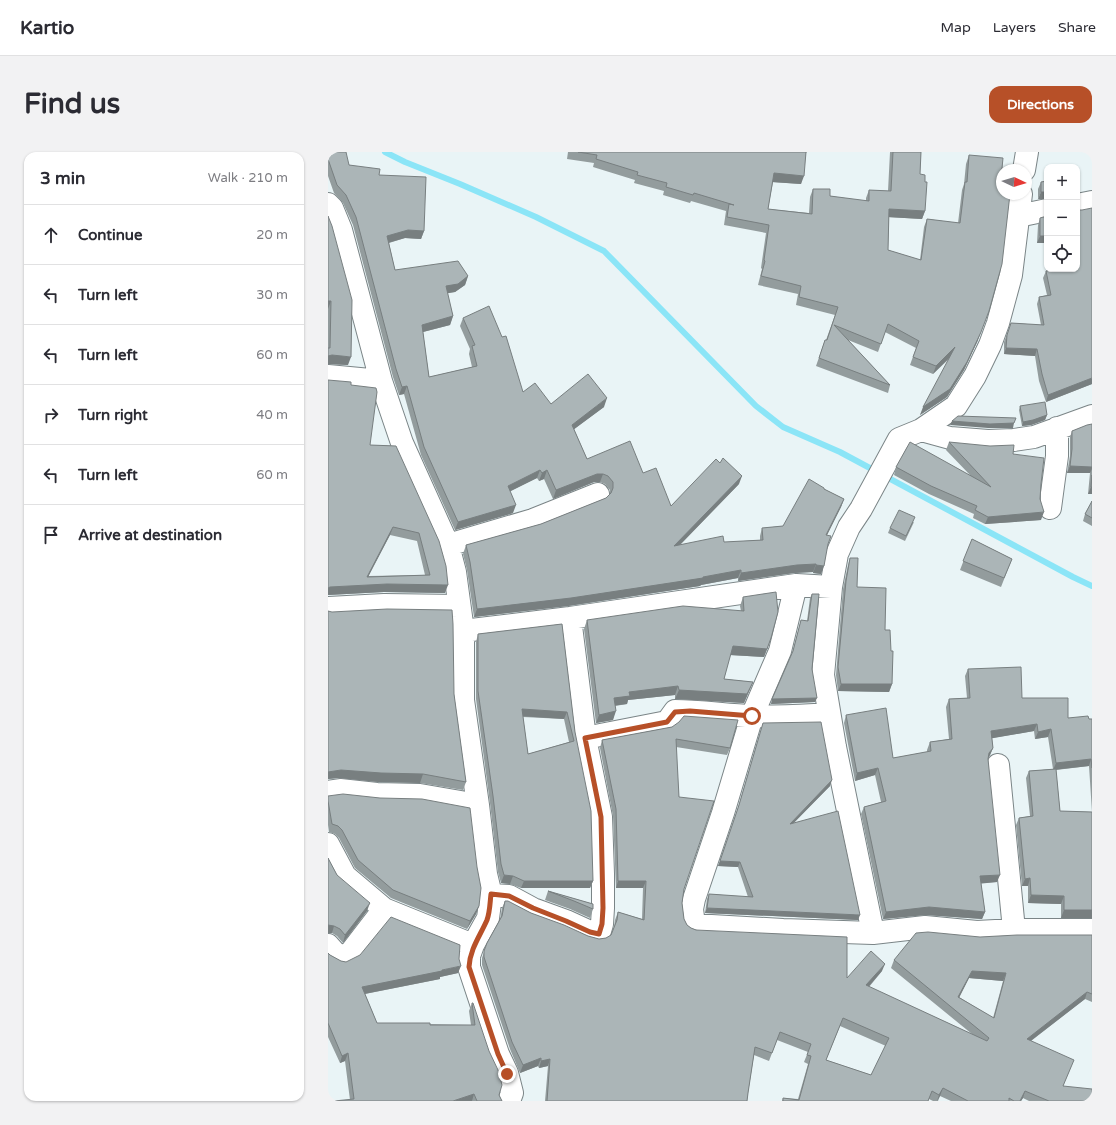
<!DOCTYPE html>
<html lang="en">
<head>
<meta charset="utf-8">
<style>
	body { margin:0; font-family:"Varela Round",sans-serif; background:#f2f2f3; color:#2b2b33 }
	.controls { position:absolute; right:12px; top:12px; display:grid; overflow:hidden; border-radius:8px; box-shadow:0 1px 3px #0004 }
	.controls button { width:36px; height:36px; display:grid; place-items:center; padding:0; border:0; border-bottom:1px solid #e1e1e2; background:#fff; color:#2b2b33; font:20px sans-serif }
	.compass { position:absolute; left:668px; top:12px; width:36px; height:36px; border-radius:50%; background:#fff; box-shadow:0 1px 3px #0004; rotate:94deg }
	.stop { position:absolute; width:12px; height:12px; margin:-9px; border:3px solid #b75028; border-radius:50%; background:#fff }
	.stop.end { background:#b75028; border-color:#fff; box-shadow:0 1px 4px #0008 }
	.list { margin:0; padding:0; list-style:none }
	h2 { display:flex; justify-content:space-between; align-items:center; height:52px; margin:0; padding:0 16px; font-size:17px }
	h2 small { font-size:13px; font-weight:400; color:#7c7c81 }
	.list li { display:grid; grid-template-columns:26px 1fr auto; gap:12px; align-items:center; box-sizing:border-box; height:60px; padding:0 16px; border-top:1px solid #e1e1e2 }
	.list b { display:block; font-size:15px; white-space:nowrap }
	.list em { font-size:13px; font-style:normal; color:#7c7c81 }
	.icon { flex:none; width:22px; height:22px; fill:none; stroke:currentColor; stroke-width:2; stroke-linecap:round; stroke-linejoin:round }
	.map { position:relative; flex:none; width:764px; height:949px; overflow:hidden; border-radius:12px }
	header { display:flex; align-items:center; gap:24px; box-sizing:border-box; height:56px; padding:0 20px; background:#fff; border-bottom:1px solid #e1e1e2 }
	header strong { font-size:19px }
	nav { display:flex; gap:22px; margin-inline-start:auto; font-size:14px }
	.intro { display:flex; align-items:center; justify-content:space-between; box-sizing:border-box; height:96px; padding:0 24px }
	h1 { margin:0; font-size:28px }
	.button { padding:10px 18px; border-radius:12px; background:#b75028; color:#fff; font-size:14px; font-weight:700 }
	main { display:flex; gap:24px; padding:0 24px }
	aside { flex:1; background:#fff; border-radius:12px; box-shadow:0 1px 3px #0004 }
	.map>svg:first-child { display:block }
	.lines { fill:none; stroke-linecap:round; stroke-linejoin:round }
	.stream { stroke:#8be5f7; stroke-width:6 }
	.street-casing { stroke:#7b8587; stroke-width:24 }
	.street { stroke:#fff; stroke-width:22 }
	.wall { fill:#939c9d; fill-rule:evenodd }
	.shaded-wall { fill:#787f80 }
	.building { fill:#abb5b7; stroke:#787f80; fill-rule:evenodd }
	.route { stroke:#b75028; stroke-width:5 }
</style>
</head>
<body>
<header>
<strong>Kartio</strong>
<nav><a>Map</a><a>Layers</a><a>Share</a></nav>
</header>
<div class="intro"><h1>Find us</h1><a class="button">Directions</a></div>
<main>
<aside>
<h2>3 min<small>Walk · 210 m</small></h2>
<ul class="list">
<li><svg class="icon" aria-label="ahead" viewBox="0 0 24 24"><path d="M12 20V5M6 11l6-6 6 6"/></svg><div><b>Continue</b></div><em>20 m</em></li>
<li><svg class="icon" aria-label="left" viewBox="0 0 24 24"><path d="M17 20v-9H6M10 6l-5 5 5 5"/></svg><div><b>Turn left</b></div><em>30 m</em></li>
<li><svg class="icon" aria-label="left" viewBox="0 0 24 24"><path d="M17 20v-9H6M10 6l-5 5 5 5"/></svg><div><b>Turn left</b></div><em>60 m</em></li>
<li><svg class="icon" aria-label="right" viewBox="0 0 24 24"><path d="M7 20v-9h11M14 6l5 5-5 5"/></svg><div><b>Turn right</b></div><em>40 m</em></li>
<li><svg class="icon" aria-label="left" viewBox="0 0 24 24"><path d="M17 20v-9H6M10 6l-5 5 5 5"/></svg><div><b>Turn left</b></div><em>60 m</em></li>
<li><svg class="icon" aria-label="arrive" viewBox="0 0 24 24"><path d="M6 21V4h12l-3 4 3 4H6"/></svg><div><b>Arrive at destination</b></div></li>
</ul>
</aside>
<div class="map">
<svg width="764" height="949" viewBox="0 0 764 949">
	<rect width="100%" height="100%" fill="#e9f4f6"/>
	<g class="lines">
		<path class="stream" d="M57,0L77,10L132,32L208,65L276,99L428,254L455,275L512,300L745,425L764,434"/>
		<defs>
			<path id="street" d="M696,18L699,0
				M0,52L4,56L13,78L53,229L74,291L120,393L127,420L135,479V548L150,653L158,722L163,743L160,766L145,793L141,804V815L170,902L179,921L184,941L181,949
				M749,53L764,50
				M690,64L719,58
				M0,224L53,229
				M593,278L622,286L660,289L686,288L706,285L764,264
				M722,356L729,304V276
				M120,393L205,368L270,342
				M468,433L452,499L424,564L395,661L366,747L364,757L366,773L455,778L545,781L597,775L649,780L686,778H764
				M0,456L56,453L131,454
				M242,466L257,586L339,570L347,559C373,559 398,563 424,564C450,565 476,564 501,562
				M135,479L242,466L468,433L503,435
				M670,613L686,778
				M0,640L12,638L49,642L92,643L150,653
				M0,692L17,724L56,757L145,793
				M163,743L181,744L205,757L238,769L262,780L271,782L274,772L275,756V722L273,665L257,586
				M545,781L507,595L495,523L503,435L509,402L521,375L533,357L571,287L593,278L628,254L647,224L662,193L670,171L683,123L693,42
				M0,793L8,802L15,805L23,800L56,757"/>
		</defs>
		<use href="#street" class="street-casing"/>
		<use href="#street" class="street"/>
	</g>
	<path class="wall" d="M0,0L21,13L51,23L96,79L93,87L77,86L61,91L67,118L140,124L137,133L127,140L119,141L125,164L122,173L95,180L101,225L144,215L141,202L142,197L132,174L135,166L195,240L223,252L276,255L246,277L259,307L315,321L343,354L411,332L352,393L432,388V384L434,376L455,374L496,337L516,347L513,355L499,383V393L493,422L485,421V420L466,421L410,429V426L373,433L372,434L240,454L146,465L139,418L135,402L138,393L213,372L278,346L282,342V338L277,332L272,330H266L225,347L216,327L211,329L209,326L182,339L185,361L127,378L93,303L76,242L71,243L65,225L25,73L15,51L6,41L0,24Z
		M240,0H479L478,1L473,32L445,30L440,57L481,61L482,45L485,37L502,44L538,49V46L541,38L560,39L562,0H593L592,22L597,30V59L594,67L561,65L560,98L592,108L596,75L599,67L630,71L634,38L636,32L638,12L641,3L650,188L636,218L619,245L592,263L622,206L605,222L582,213L588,196L557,180L550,200L520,188L562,233L560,241L488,214L497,188H498L507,163L468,153L470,142L430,133L434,117L433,116L438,81L396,73L398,59L363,49L362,51L335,43L336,39L306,31L307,28L265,15L266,11L239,7Z
		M719,29L710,47V37L713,30Z
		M0,64L20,213L0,212Z
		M712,66L719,91H709L710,73Z
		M718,119L764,232L718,250L711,229L707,204L676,202V190L683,171L713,173L709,152L711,145L719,143L715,126Z
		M23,233L42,293L68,294L117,441L56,440L0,443ZM62,383L89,389L97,423L40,424Z
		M692,254L719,263L717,268L703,273L694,274L691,258Z
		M764,272V342H760L762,321H739L742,304V285L744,279Z
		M621,290L685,302L713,332V368L657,372L645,366L646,362L601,342L566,323L568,315L642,323L618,298Z
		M764,349V374L755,369L757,362Z
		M586,370L577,389L560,381L562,376Z
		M644,387L684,407L673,435L632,418Z
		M522,406L529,435L557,478L564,532L561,540L510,539L508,523L515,437L520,413Z
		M484,442V517L487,550L443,552L464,502L473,468L479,469L482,446Z
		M415,445L440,495L436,505L402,503L396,527L425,530L416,551L347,547V543L300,548L299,552L287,554L285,568L268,571L256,477L259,468L413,459L412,454Z
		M0,459L126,542L138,630L135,638L92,631L50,630L10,626L0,627Z
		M234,472L265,729L262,736H193L182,732L173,731L170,720L162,651L148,547V490L150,482ZM195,565L236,567L241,590L200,602Z
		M640,517L694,546L740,566L764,567V766H733V752L700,751V734H694L688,673L691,666L702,664L698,626L701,619L725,617L720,585L707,587L706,579L664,586L665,596L662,603L660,606L669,730L653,731L657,760L654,767L598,763L555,767L533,662L536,655L553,650L547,623L527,629L516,571L518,563L565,606L599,600V598L602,590L621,587L618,555L621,547L639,546L637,524ZM761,614L764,660L732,659L728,618Z
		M435,571L502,634L466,670L530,768L377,761L379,747L381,742L420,745L410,715L390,714L409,659Z
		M344,575L402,596L399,603L348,595L356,737L354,751L356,767L359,773L363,776L519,826L554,819L541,835L644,882L563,816L566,808L652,785L764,783V850L757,847L703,889L743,915L735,934L764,949H701L695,946L693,949H623L612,944L610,949H605L601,947L600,949H454L455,946L470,947L480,912L476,910L480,900L449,888L441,909L426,903L420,941L419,949H217L220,914L211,916L210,914L192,921L182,897L154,813V806L159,791L172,768L174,756L177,749L203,761L260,784L271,787L278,786L283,783L286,775L287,768L290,760L314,767L315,736H288L285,664L272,596L274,588ZM641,826L675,829L665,866L631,845ZM512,874L558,894L543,923L498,908Z
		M0,644L151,754L148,762L139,777L63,746L27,716L11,686L7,682L1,680L0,673Z
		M0,706L9,723L39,759L15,791L9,784L4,781H0Z
		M220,739L265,752V757L262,766L242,757L217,748Z
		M0,801L2,803L13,809L18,810L130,821L112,825V827L37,842L49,871L143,873L141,859L144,851L171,943L174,949H6L22,948L17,909L12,911L0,885Z"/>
	<path class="shaded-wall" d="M446,21L476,24L473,32L443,30Z
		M713,40H719V47H710Z
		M561,57L597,59L594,67L558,65Z
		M80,78L96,79L93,87L77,86L56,92L59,84Z
		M712,84H719V91H709Z
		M140,124L137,133L127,140L115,142L118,134Z
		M0,149H3L0,157Z
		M125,164L122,173L91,181L94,173Z
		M653,180L650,188L636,218L619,245L592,263L595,255Z
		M627,195L624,203L605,222L608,214Z
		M678,196L709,197L707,204L676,202Z
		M4,203L23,205L20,213L0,212V204Z
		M764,226V232L718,250L720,243Z
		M79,234L76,242L71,243L74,235Z
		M279,246L276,255L241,281L244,273Z
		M719,263L717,268L703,273L694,274L695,270Z
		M624,269L686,271L685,276H660L622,273Z
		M742,314L764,315V317L762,321H739Z
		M212,318L209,326L177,342L180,334Z
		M219,318L216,327L211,329L214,321Z
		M269,322H275L272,330H266L225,347L228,338Z
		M414,324L411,332L343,402L346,394Z
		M763,335H764V342H760Z
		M516,347L513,355L495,391L498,383Z
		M188,353L185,361L127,378L130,370Z
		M716,360L713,368L657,372L660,365Z
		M65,375L62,383L36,433L39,425Z
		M488,412L485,420L466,421L410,429L413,421L469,413Z
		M488,413L496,414L493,422L485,421Z
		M413,418L410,426L373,433L372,434L240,454L146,465L149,457L375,425Z
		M59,432L120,433L117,441L56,440L0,443V436L2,435Z
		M443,486L436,505L402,503L405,494Z
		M425,530L416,551L347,547L351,538Z
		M513,532H564L561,540L510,539Z
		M350,534L347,543L300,548L299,552L283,554L286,546L301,540Z
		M489,546L487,550L443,552L444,547Z
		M194,557L239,560L236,567L191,564Z
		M288,559L285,568L268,571L271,563Z
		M709,572L706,579L660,587L663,579Z
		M723,577L720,585L707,587L710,580Z
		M665,596L662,603L659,608L661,601Z
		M763,607L761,614L725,618L728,611Z
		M550,616L547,623L527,629L529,621Z
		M13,618L95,622L92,631L50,630L10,626L0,627V620Z
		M504,628L502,634L460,677L462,672Z
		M392,709L412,710L410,715L390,714Z
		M176,723L185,724L182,732L173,731Z
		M672,723L669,730L649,732L652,724Z
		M702,726L700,734H694L697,727Z
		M196,729H265L262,736H193Z
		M290,729H318L315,736H288Z
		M703,743L736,744L733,752L700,751Z
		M42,751L39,759L15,791L17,783Z
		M151,754L148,762L139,777L142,769Z
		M601,755L657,760L654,767L598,763L555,767L558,760Z
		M379,756L532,763L530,768L377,761Z
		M736,758H764V766H733Z
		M0,773L6,774L4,781H0Z
		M557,812L554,819L535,841L538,833Z
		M133,814L130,821L112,825V827L31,843L34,835Z
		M644,819L678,821L675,829L641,826L628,852L630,845Z
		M759,840L757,847L696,894L699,887Z
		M20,901L17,909L12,911L14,904Z
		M213,906L210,914L192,921L195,913Z
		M222,907L220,914L211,916L213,909Z
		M615,936L612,944L609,949L611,943Z
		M697,939L695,946L693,949H692Z
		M146,942L144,949H125Z"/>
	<path class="building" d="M0,0H18L21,13L52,17L51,23L98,25L96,79L80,78L59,84L67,118L130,109L140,124L130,132L118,134L125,164L94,173L101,225L149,214L144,194L147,193L135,166L161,154L174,185L178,184L195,240L207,231L223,252L260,222L279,246L244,273L259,307L302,289L315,321L328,316L343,354L388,307L392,311L395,306L414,324L346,394L395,384L396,390L435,388L434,376L455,374L481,327L496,336V337L516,347L498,383L503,384L500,392L496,414L488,413V412L469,413L413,421V418L375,425V426L243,446L149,457L142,410L138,393L213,372L278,346L283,341L285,336V330L280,324L275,322H269L228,338L219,318L214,321L212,318L180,334L188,353L130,370L96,295L79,234L74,235L68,217L28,65L18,43L9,33L0,7Z
		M250,0H478L476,24L446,21L440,57L484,62L485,37H502V44L541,49V38L563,39L565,0H593L592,22L597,23V30H599L597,59L561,57L560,98L593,108L599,67L632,71L637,30H639L641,3L675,6L672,37L674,36V42H682L674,112L661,159L653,180L639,210L622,237L595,255L627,195L608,214L585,205L591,189L560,172L553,192L506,173L562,233L491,206L497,188H499L510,155L471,145L473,134L433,124L437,109L436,108L441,73L399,65L401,52L406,53L366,41L365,43L338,35L339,31L309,23L310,20L268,7L269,3Z
		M719,29V40H713V30Z
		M764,56V226L720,243L714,222L709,197L678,196L679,183L683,171L716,173L711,145L723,143L718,119L728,117H749V58H754Z
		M0,64L4,74L24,148L23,205L4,203L0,204V196H2L3,149H0Z
		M719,64V84H712V66Z
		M0,228L23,230V233L48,236L49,240L42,293L68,294L111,389L118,414L120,433L59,432L2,435L0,436ZM65,375L91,381L102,423L39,425Z
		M717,250L719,263L705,268L695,270L692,254Z
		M630,264L688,266L686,271L662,272L624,269Z
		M764,272V315L742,314L744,297V279L759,273Z
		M582,290L663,335L621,290L662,294L686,293L685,302L716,306L713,332L712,347L716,360L660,365L647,358L649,354L603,334L568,315Z
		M764,323V335H763Z
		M764,349V366L757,362Z
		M571,358L587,365L578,384L562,376Z
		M644,387L684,407L676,426L635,409Z
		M522,406H530L529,435L558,436L557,478H562L563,499H565L564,532H513L510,515L518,429Z
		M448,440L450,460L443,486L439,497L405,494L396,527L425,530L419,542L351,538L350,534L301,540L302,544L286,546L288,559L271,563L259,468L355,454L416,459L415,445Z
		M484,442H491L484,517L489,546L444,547L465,499L473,468L480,469Z
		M59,457L124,458L125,472L126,542L138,630L95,622L53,621L13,618L0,620V459L4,460Z
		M234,472L247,580L263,659L265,729H196L185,724L176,723L173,712L165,644L150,539V482ZM194,557L239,560L246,589L200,602Z
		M693,515L694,546H740V566L760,564L761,567H764V616L763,607L728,611L723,577L710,580L709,572L663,579L665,596L661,601L660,607L672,723L652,724L657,760L601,755L558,760L536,655L558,649L550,616L529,621L518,563L558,556L565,606L603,599L602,590L624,587L621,547L642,546L640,517Z
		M356,564L410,568L402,596L348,587L351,645L386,649L356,737L354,751L356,767L359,773L363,776L368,778L519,785V826L543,799L557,812L538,833L659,889L661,886L566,808L588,781L600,780L652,785L689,783H764V842L759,840L699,887L746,908L735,934L764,937V949H721L697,939L692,949H686L681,946V949H640L615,936L611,943L604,939L600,949H455V946L471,948L483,904L479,903L483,892L452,880L444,901L427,895L420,941L419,949H219L222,907L213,909V906L195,913L184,890L156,805V799L159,791L174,764L177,749H180L203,761L236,773L260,784L271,787L278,786L283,783L289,768L290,760L316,768L318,729H290L288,657L274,588L344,575L351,570ZM644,819L678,821L666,866L630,845ZM515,866L561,886L543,923L498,908Z
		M493,570L504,628L462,672L510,659L532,763L379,756L381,742L425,745L412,710L392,709L411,653L435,571Z
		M728,617L732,659L764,660V758H736V744L703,743L702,726L697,727L691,666L705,664L701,619Z
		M15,642L52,646L94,647L142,656L149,715L153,736L151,754L142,769L65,738L30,708L14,678L10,674L4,672L0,649V644Z
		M0,706L9,723L42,751L17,783L12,777L6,774L0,773Z
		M220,739L265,752V757L246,749Z
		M63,765L132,793L131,807L133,814L114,818V819L34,835L49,871H102V873H147L144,851H145L161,899L170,918L174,933L171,943L174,949H149L146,942L125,949H6L26,947L20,901L14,904L0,871V801L2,803L13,809L18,810L32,803Z"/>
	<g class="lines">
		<path class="route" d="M179,922L170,902L141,815C142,797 152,784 159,768C162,760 162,750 163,742L181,744L205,756L238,769L262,780L271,782L274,772L275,756L273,665L257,586L339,570L347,560L362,559L424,564"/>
	</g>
</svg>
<div class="controls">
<button>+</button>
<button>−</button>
<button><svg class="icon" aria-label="locate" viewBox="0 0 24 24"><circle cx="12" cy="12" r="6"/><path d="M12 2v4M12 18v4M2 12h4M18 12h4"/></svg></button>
</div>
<svg class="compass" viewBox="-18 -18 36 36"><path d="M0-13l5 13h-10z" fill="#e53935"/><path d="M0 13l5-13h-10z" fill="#7c7c81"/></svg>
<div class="stop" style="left:424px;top:564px"></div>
<div class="stop end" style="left:179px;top:922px"></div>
</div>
</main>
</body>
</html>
